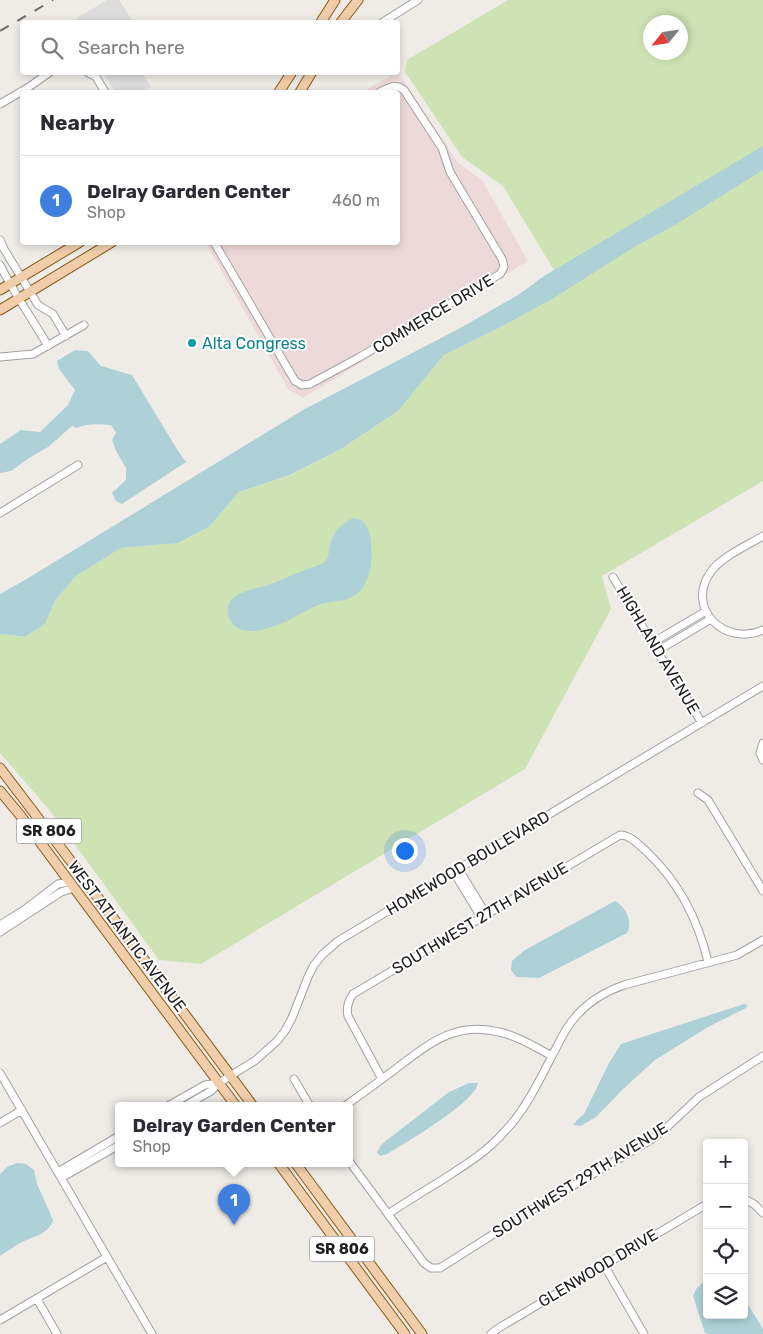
<!DOCTYPE html>
<html lang="en">
<head>
<meta charset="utf-8">
<style>
	body { margin:0; font-family:Rubik,sans-serif; background:#f2f2f3; color:#2b2b33 }
	.controls { position:absolute; right:15px; bottom:15px; display:grid; overflow:hidden; border-radius:5px; box-shadow:0 2px 8px #0003 }
	.controls button { width:45px; height:45px; display:grid; place-items:center; padding:0; border:0; border-bottom:1px solid #e1e1e2; background:#fff; color:#2b2b33; font:25px sans-serif }
	.compass { position:absolute; left:643px; top:15px; width:45px; height:45px; border-radius:50%; background:#fff; box-shadow:0 2px 8px #0003; rotate:240deg }
	.you { position:absolute; left:404px; top:850px; width:18px; height:18px; margin:-12px; border:4px solid #fff; border-radius:50%; background:#1a73e8; box-shadow:0 0 0 8px #1a73e833 }
	.badge { display:grid; place-items:center; width:32px; height:32px; border-radius:50%; background:#b81824; color:#fff; font-size:16px; font-weight:700 }
	.pin { position:absolute; translate:-50% -41px; filter:drop-shadow(0 1px 2px #0008) }
	.pin::after { content:''; position:absolute; top:26px; width:18px; height:15px; background:inherit; clip-path:polygon(0 0,100% 0,50% 100%) }
	.popup { position:absolute; left:115px; top:1102px; width:238px; height:65px; box-sizing:border-box; display:grid; place-content:center; border-radius:5px; background:#fff; filter:drop-shadow(0 1px 4px #0005); font-size:16px; white-space:nowrap; color:#7c7c81 }
	.popup b { font-size:19px; color:#2b2b33 }
	.popup::after { content:''; position:absolute; left:50%; top:100%; margin-left:-10px; border:10px solid transparent; border-top-color:#fff }
	.list { margin:0; padding:0; list-style:none }
	h2 { display:flex; justify-content:space-between; align-items:center; height:65px; margin:0; padding:0 20px; font-size:21px }
	h2 small { font-size:16px; font-weight:400; color:#7c7c81 }
	.list li { display:grid; grid-template-columns:32px 1fr auto; gap:15px; align-items:center; box-sizing:border-box; height:90px; padding:0 20px; border-top:1px solid #e1e1e2 }
	.list b { display:block; font-size:19px; white-space:nowrap }
	.list p { margin:0; font-size:16px; white-space:nowrap; color:#7c7c81 }
	.list em { font-size:16px; font-style:normal; color:#7c7c81 }
	.icon { flex:none; width:28px; height:28px; fill:none; stroke:currentColor; stroke-width:2; stroke-linecap:round; stroke-linejoin:round }
	.map { position:relative; flex:none; width:763px; height:1334px; overflow:hidden }
	.search { position:absolute; background:#fff; box-shadow:0 2px 8px #0003; left:20px; top:20px; width:380px; height:55px; display:flex; align-items:center; gap:12px; box-sizing:border-box; padding:0 18px; border-radius:5px; color:#7c7c81; font-size:19px }
	.panel { position:absolute; background:#fff; box-shadow:0 2px 8px #0003; left:20px; top:90px; width:380px; height:155px; border-radius:5px }
	.map>svg:first-child { display:block }
	.commercial { fill:#eed9da }
	.grass { fill:#cee3b4; fill-rule:evenodd }
	.parking { fill:#dcdcdc }
	.water { fill:#add1d7 }
	.lines { fill:none; stroke-linecap:round; stroke-linejoin:round }
	.minor-casing { stroke:#a1a1a1; stroke-width:9 }
	.major-casing { stroke:#8a5912; stroke-width:11 }
	.minor { stroke:#fff; stroke-width:7 }
	.major { stroke:#f1ceab; stroke-width:9 }
	.rail { stroke:#6e6e6e; stroke-width:2; stroke-dasharray:10 10; stroke-linecap:butt }
	.culture-dot { fill:#0f9aa8; stroke:#fff; stroke-width:2 }
	.labels { text-anchor:middle; dominant-baseline:central; stroke-width:4; stroke-linejoin:round; paint-order:stroke }
	.shield { fill:#fff; stroke:#636363; stroke-width:1 }
	.shield-label { font-size:15px; font-weight:bold; fill:#202020 }
	.street-label { font-size:16px; fill:#202020; stroke:#fff }
	.culture-label { font-size:16px; fill:#0d838f; stroke:#fff; text-anchor:start }
</style>
</head>
<body>
<div class="map">
<svg width="763" height="1334" viewBox="0 0 763 1334">
	<rect width="100%" height="100%" fill="#efece8"/>
	<path class="commercial" d="M398,72L458,163L482,180L528,261L303,398L288,389L206,243L398,242V92H362Z"/>
	<path class="grass" d="M508,0H763V481L602,576L611,609L525,769L201,964L159,960L52,813L0,753V635L4,634L25,637L45,624L55,601L76,576L121,548L178,543L209,527L239,492L291,475L341,449L398,411L444,355L497,329L566,290L503,186L462,157L405,72L407,60ZM650,22H680V52H650Z"/>
	<path class="parking" d="M107,0H119L133,22H74L77,18Z
		M103,73H142L151,87L141,92H115Z"/>
	<path class="water" d="M763,146V170L675,225L636,246L552,299L497,329L444,355L398,411L341,449L290,475L239,492L209,527L178,543L121,548L76,576L55,601L45,624L25,637L4,634L0,635V594L25,580L303,410L464,326L518,295L544,276Z
		M75,350L88,351L101,366L132,375L178,451L186,462L122,504L116,501L112,493L126,480V468L116,451L112,440L116,433L111,425C100,424 87,423 77,428L72,426L48,447L29,458L11,471L0,473V444L21,430L40,432L68,405L75,390L59,369L57,361Z
		M353,518C364,519 368,526 370,536C374,558 372,590 348,599C339,602 330,601 321,604C311,608 301,613 291,619C274,628 234,643 228,614C227,609 228,604 231,600C240,590 261,588 274,583C283,579 292,575 302,571C309,568 316,567 323,563C330,558 328,552 330,545C333,532 342,523 353,518Z
		M615,901C626,907 633,921 627,933L539,978L516,977L511,970L512,961L525,950Z
		M744,1004L747,1005L746,1008L708,1027L655,1060L623,1089L596,1117L581,1126L573,1125L577,1120L584,1114L609,1063L621,1044Z
		M469,1083H478C476,1102 405,1143 387,1154L380,1156L377,1152L382,1144L449,1092Z
		M17,1163L26,1164L34,1170L37,1184L50,1213L53,1221C47,1234 36,1236 24,1241C16,1245 8,1251 0,1256V1174L7,1167Z
		M707,1278V1315H744V1298L763,1329V1334H708L705,1333L693,1296L697,1288Z"/>
	<g class="lines">
		<defs>
			<path id="minor" d="M383,22L418,0
				M87,72L96,77L105,92
				M0,104L29,87L50,72
				M0,240L4,249L38,305L53,314L66,336
				M214,242L295,381L302,385L310,384L358,358L500,274L504,267L502,259L450,172L442,148L404,90C395,83 388,88 380,92
				M0,265C14,293 32,319 48,346
				M0,357L33,354L84,325
				M0,513L78,465
				M763,536C748,545 719,558 710,573C686,608 724,647 763,630
				M613,577L657,651L702,723
				M652,643L706,611
				M657,651L711,619
				M763,743L760,753L763,760
				M698,793L708,800L763,891
				M458,868L486,914
				M453,871L481,917
				M0,925L24,910L58,884L70,882
				M0,932L61,892L74,888
				M0,1073L152,1334
				M294,1079L310,1106
				M382,1079L348,1016C346,1007 348,1001 353,994L620,835C630,835 638,844 646,851C678,881 698,919 708,962
				M168,1106L205,1085L218,1083
				M185,1106L211,1091L219,1083L256,1060L277,1041L285,1031L292,1018L308,977L314,965L322,955L338,941L763,686
				M345,1106C363,1093 381,1080 398,1067C430,1043 456,1021 499,1032C518,1036 535,1047 552,1056
				M0,1123L22,1110
				M349,1161L424,1263L431,1268H440L530,1211L652,1139L664,1130L699,1097L763,1056
				M58,1172L119,1136
				M61,1178L119,1145
				M744,1199L754,1204L763,1213
				M388,1214C406,1202 424,1191 442,1180C465,1165 487,1152 505,1131C526,1109 539,1081 553,1054C559,1043 564,1031 572,1021C585,1004 604,992 624,985L737,955L763,940
				M604,1265L644,1334
				M37,1299L57,1334
				M0,1320L107,1257
				M491,1334L497,1329L707,1204"/>
			<path id="major" d="M321,22L335,0
				M341,22L358,0
				M279,92L292,72
				M300,92L312,72
				M0,290L80,242
				M0,310L112,242
				M0,768L70,860L253,1106
				M0,791L20,815L236,1106
				M279,1164L405,1334
				M296,1164L422,1334"/>
		</defs>
		<use href="#minor" class="minor-casing"/>
		<use href="#major" class="major-casing"/>
		<use href="#minor" class="minor"/>
		<use href="#major" class="major"/>
		<path class="rail" d="M0,31L53,0"/>
	</g>
	<circle class="culture-dot" cx="192" cy="343" r="5"/>
	<g class="labels">
		<g class="shield">
			<rect x="16.5" y="818.5" width="65" height="25" rx="4"/>
			<rect x="309.5" y="1236.5" width="65" height="25" rx="4"/>
		</g>
		<g class="shield-label">
			<text x="49" y="831">SR 806</text>
			<text x="342" y="1249">SR 806</text>
		</g>
		<g class="street-label">
			<text transform="translate(433 314) rotate(-31)">COMMERCE DRIVE</text>
			<text transform="translate(658 650) rotate(59)">HIGHLAND AVENUE</text>
			<text transform="translate(468 863) rotate(-31)">HOMEWOOD BOULEVARD</text>
			<text transform="translate(480 918) rotate(-31)">SOUTHWEST 27TH AVENUE</text>
			<text transform="translate(127 936) rotate(53)">WEST ATLANTIC AVENUE</text>
			<text transform="translate(580 1180) rotate(-32)">SOUTHWEST 29TH AVENUE</text>
			<text transform="translate(598 1268) rotate(-31)">GLENWOOD DRIVE</text>
		</g>
		<g class="culture-label">
			<text x="202" y="343">Alta Congress</text>
		</g>
	</g>
</svg>
<div class="controls">
<button>+</button>
<button>−</button>
<button><svg class="icon" aria-label="locate" viewBox="0 0 24 24"><circle cx="12" cy="12" r="6"/><path d="M12 2v4M12 18v4M2 12h4M18 12h4"/></svg></button>
<button><svg class="icon" aria-label="layers" viewBox="0 0 24 24"><path d="M12 4l9 5-9 5-9-5zM3 14l9 5 9-5"/></svg></button>
</div>
<svg class="compass" viewBox="-18 -18 36 36"><path d="M0-13l5 13h-10z" fill="#e53935"/><path d="M0 13l5-13h-10z" fill="#7c7c81"/></svg>
<div class="you"></div>
<div class="pin badge" style="left:234px;top:1225px;background:#3f7fe0">1</div>
<div class="popup"><b>Delray Garden Center</b>Shop</div>
<div class="search"><svg class="icon" aria-label="search" viewBox="0 0 24 24"><circle cx="10" cy="10" r="6"/><path d="M15 15l6 6"/></svg>Search here</div>
<section class="panel">
<h2>Nearby<small></small></h2>
<ul class="list">
<li><span class="badge" style="background:#3f7fe0">1</span><div><b>Delray Garden Center</b><p>Shop</p></div><em>460 m</em></li>
</ul>
</section>
</div>
</body>
</html>
